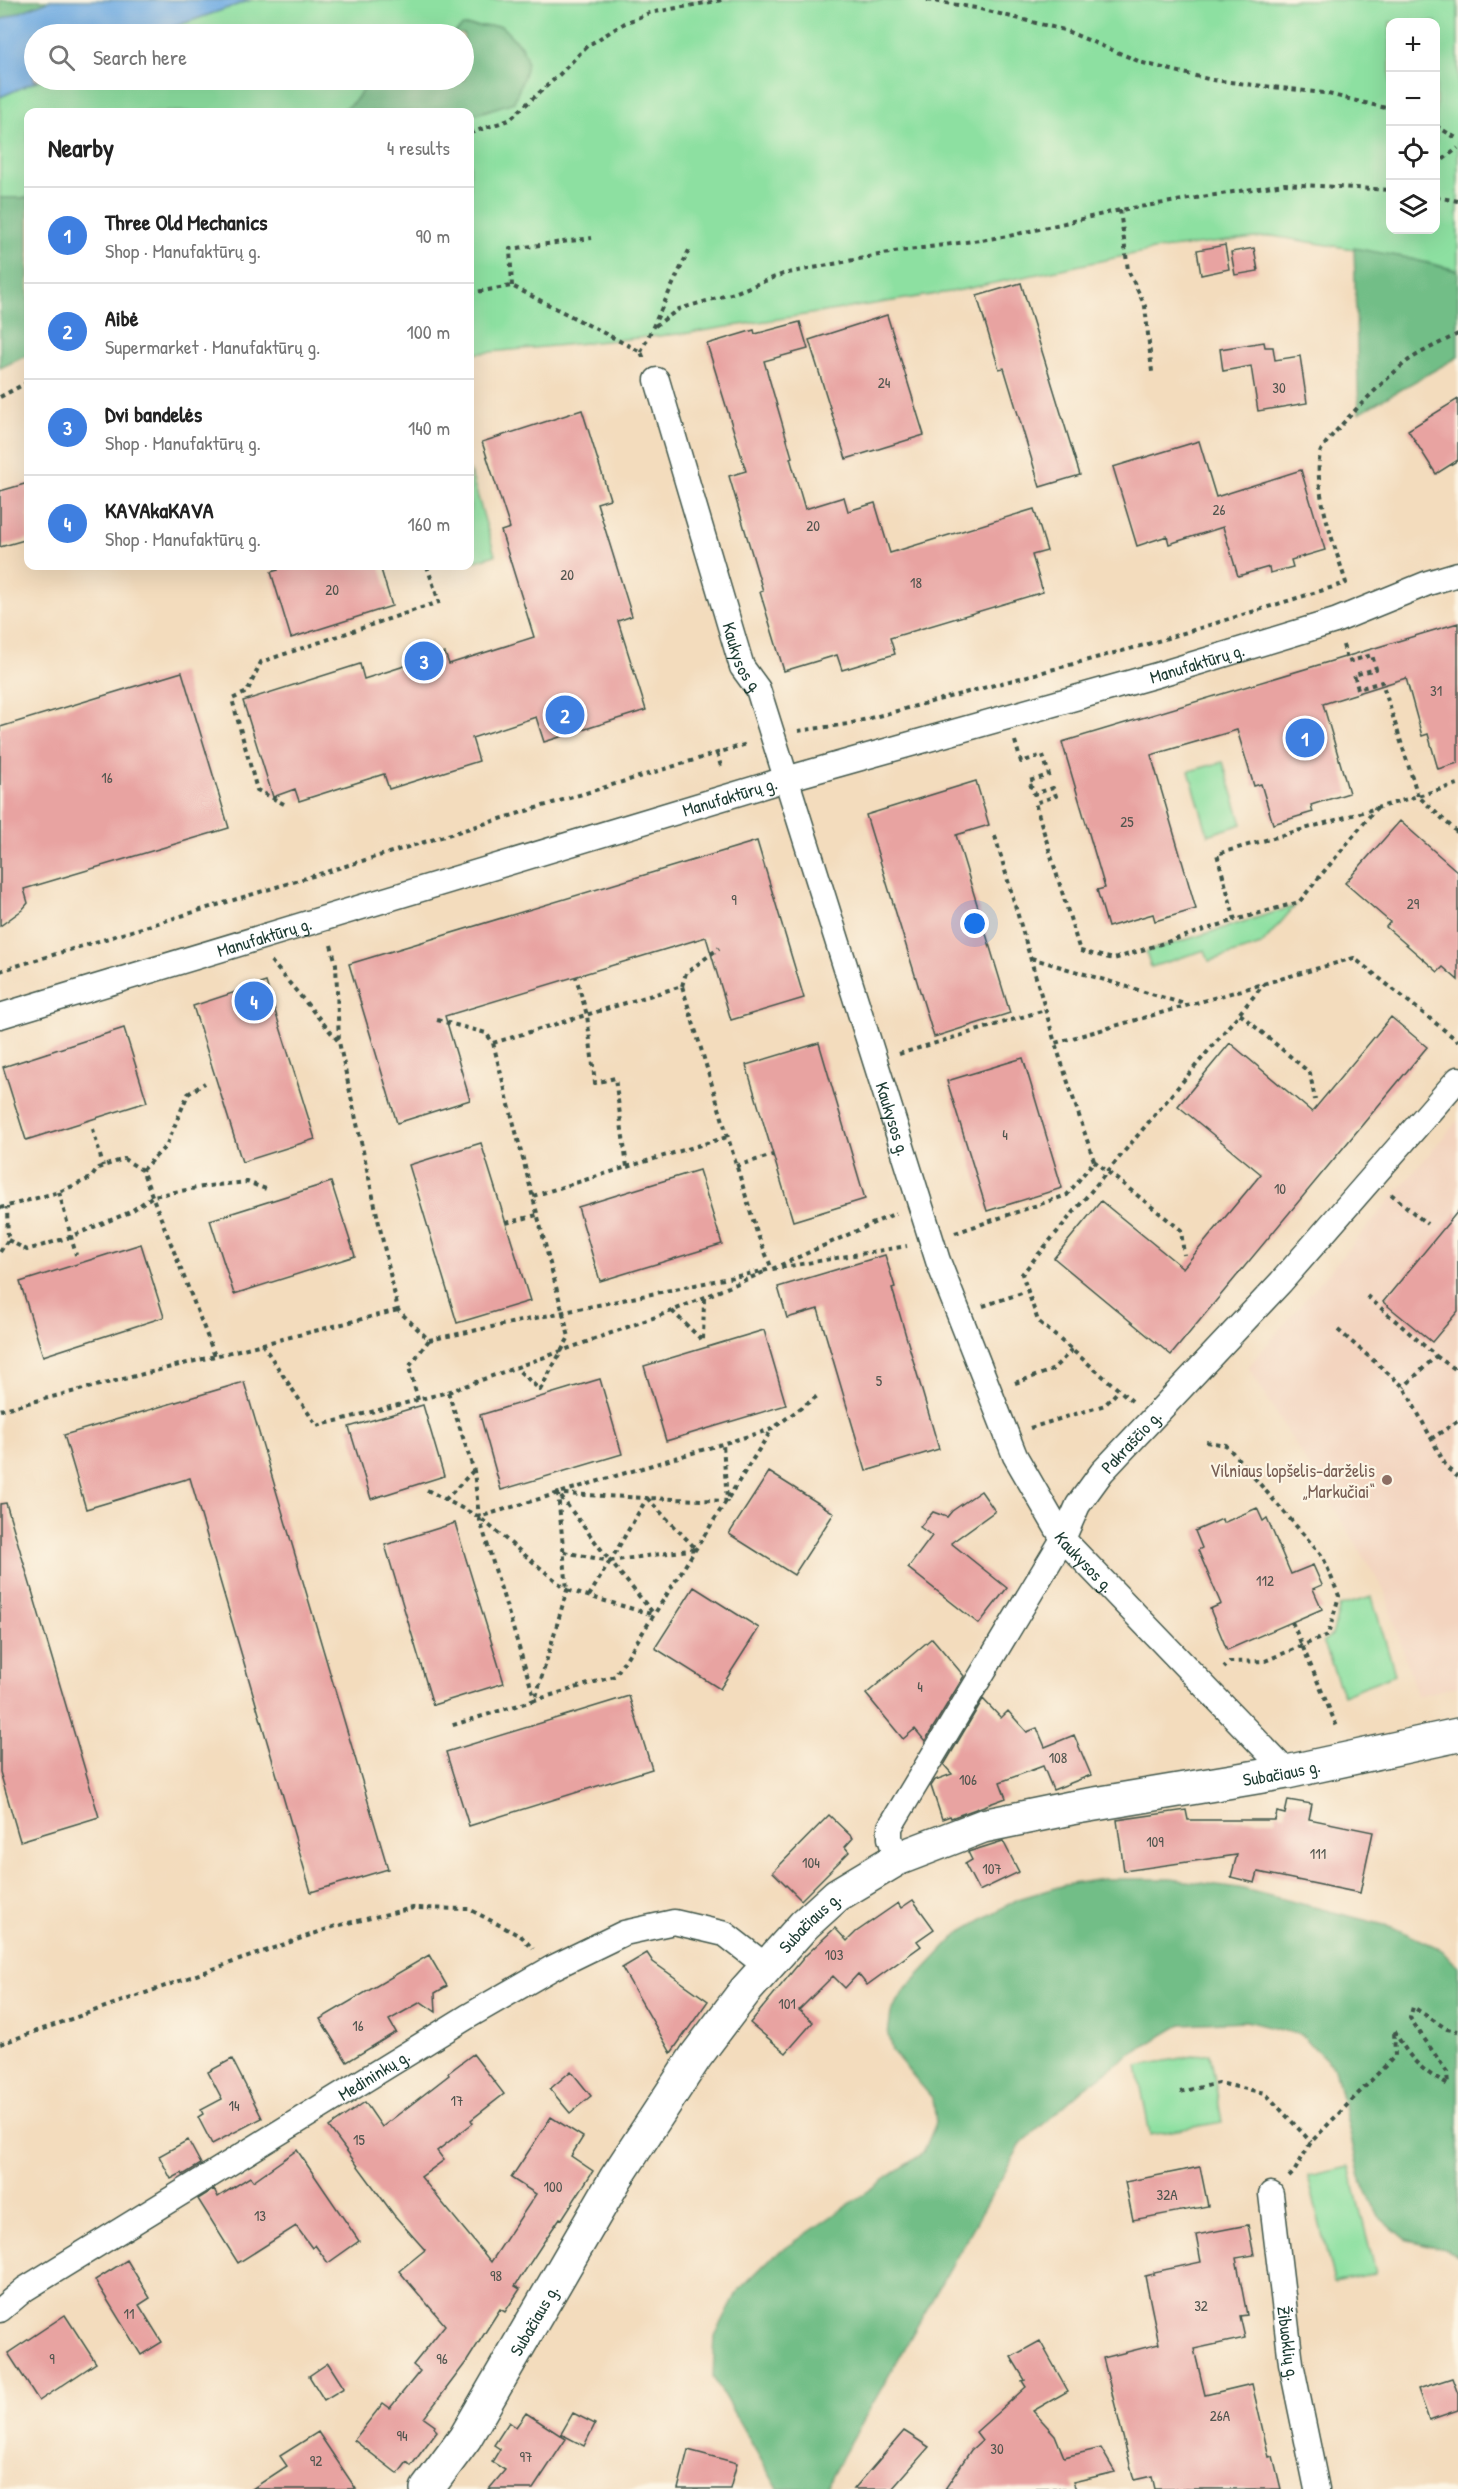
<!DOCTYPE html>
<html lang="en">
<head>
<meta charset="utf-8">
<style>
	body { margin:0; font-family:"Patrick Hand",sans-serif; background:#f2f2f2; color:#222 }
	.controls { position:absolute; right:18px; top:18px; display:grid; overflow:hidden; border-radius:12px; box-shadow:0 6px 24px #0002 }
	.controls button { width:54px; height:54px; display:grid; place-items:center; padding:0; border:0; border-bottom:2px solid #e0e0e0; background:#fff; color:#222; font:30px sans-serif }
	.you { position:absolute; left:975px; top:924px; width:21px; height:21px; margin:-15px; border:4px solid #fff; border-radius:50%; background:#1a73e8; box-shadow:0 0 0 9px #1a73e833 }
	.badge { display:grid; place-items:center; width:39px; height:39px; border-radius:50%; background:#111827; color:#fff; font-size:20px; font-weight:700 }
	.pin { position:absolute; translate:-50% -50%; border:3px solid #fff; box-shadow:0 2px 6px #0006 }
	.list { margin:0; padding:0; list-style:none }
	h2 { display:flex; justify-content:space-between; align-items:center; height:78px; margin:0; padding:0 24px; font-size:26px }
	h2 small { font-size:20px; font-weight:400; color:#767676 }
	.list li { display:grid; grid-template-columns:39px 1fr auto; gap:18px; align-items:center; box-sizing:border-box; height:96px; padding:0 24px; border-top:2px solid #e0e0e0 }
	.list b { display:block; font-size:22px; white-space:nowrap }
	.list p { margin:0; font-size:20px; white-space:nowrap; color:#767676 }
	.list em { font-size:20px; font-style:normal; color:#767676 }
	.icon { flex:none; width:33px; height:33px; fill:none; stroke:currentColor; stroke-width:2; stroke-linecap:round; stroke-linejoin:round }
	.map { position:relative; flex:none; width:1458px; height:2489px; overflow:hidden }
	.search { position:absolute; background:#fff; box-shadow:0 6px 24px #0002; left:24px; top:24px; width:450px; height:66px; display:flex; align-items:center; gap:15px; box-sizing:border-box; padding:0 21px; border-radius:33px; color:#767676; font-size:22px }
	.panel { position:absolute; background:#fff; box-shadow:0 6px 24px #0002; left:24px; top:108px; width:450px; height:462px; border-radius:12px }
	.map>svg:first-child { display:block }
	.built { fill:#f3d4bf }
	.green { fill:#8de0a1; stroke:#568e6a; stroke-width:1.5; fill-rule:evenodd }
	.forest { fill:#72be87; stroke:#487e5e; stroke-width:1.5 }
	.water { fill:#72ade3; stroke:#48758c; stroke-width:1.5 }
	.building { fill:#e8a3a1 }
	.lines { fill:none; stroke-linecap:round; stroke-linejoin:round }
	.street-casing { stroke:#3f5549; stroke-width:27 }
	.secondary-casing { stroke:#3f5549; stroke-width:36 }
	.path { stroke:#3f5549; stroke-width:4; stroke-dasharray:4.5 4.5; stroke-linecap:butt }
	.street { stroke:#fff; stroke-width:24 }
	.secondary { stroke:#fff; stroke-width:33 }
	.education-dot { fill:#8d6e63; stroke:#fcf5e5; stroke-width:2 }
	.labels { text-anchor:middle; dominant-baseline:central; stroke-width:4.5; stroke-linejoin:round; paint-order:stroke }
	.number-label { font-size:15px; fill:#51564f }
	.street-label { font-size:18px; fill:#1f3d34; stroke:#fcf5e5 }
	.education-label { font-size:18px; fill:#785e54; stroke:#fcf5e5; text-anchor:end }
</style>
</head>
<body>
<div class="map">
<svg width="1458" height="2489" viewBox="0 0 1458 2489">
	<rect width="100%" height="100%" fill="#fcf5e5"/>
	<filter id="ink" filterUnits="userSpaceOnUse"><feTurbulence type="fractalNoise" baseFrequency=".0167" numOctaves="2"/><feDisplacementMap in="SourceGraphic" scale="12" xChannelSelector="R" yChannelSelector="G"/><feConvolveMatrix kernelMatrix="1 2 1 2 8 2 1 2 1" color-interpolation-filters="sRGB"/></filter>
	<filter id="wash" filterUnits="userSpaceOnUse"><feTurbulence type="fractalNoise" baseFrequency=".008" numOctaves="4" result="noise"/><feDisplacementMap in="SourceGraphic" scale="24" xChannelSelector="R" yChannelSelector="G"/><feGaussianBlur stdDeviation="1.35" result="paint"/><feColorMatrix in="noise" values="0 0 0 0 0 0 0 0 0 0 0 0 0 0 0 0 0 1.4 0 .05"/><feComposite in="paint" operator="in"/></filter>
	<g filter="url(#wash)">
		<rect width="100%" height="100%" fill="#f3dcbd"/>
		<path class="built" d="M1458,1120V1686L1417,1696L1385,1592L1248,1367Z"/>
		<path class="green" d="M251,0H1458V270L1403,257L1272,236L1153,250L956,291L689,333L470,354V116L514,102L523,48L501,26H463L453,34H153ZM1390,22H1436V230H1390Z
			M39,80H367C361,96 354,105 337,112H28V198H0V97Z
			M470,470L495,555L470,563Z
			M1223,762L1242,824L1208,835L1189,771Z
			M1295,906L1261,945L1209,961L1205,950L1151,967L1146,952Z
			M1372,1597L1395,1674L1343,1695L1323,1641L1332,1635L1340,1606Z
			M1210,2053L1222,2122L1150,2135L1137,2066Z
			M1349,2167L1376,2273L1334,2282L1308,2176Z"/>
		<path class="forest" d="M0,0H51L0,20Z
			M463,26H501C536,60 530,59 514,102L470,116V112H337C354,105 361,96 367,80H464V34H453Z
			M0,198H28V355L0,368Z
			M1354,248L1403,257L1458,271V357L1359,413Z
			M1103,1879H1171L1239,1888L1392,1927L1442,1950L1458,1967V2255L1445,2249L1405,2239L1379,2217L1360,2177L1335,2068L1301,2035L1246,2021L1182,2024L1131,2054L1083,2089L1021,2144L832,2475L827,2489H778L713,2377L715,2336L738,2291L770,2259L923,2153L936,2123L933,2099L892,2051L888,2035L891,2013L904,1991L960,1932L1018,1899L1065,1885Z"/>
		<path class="water" d="M51,0H251L153,34H34V80H39L0,97V20Z"/>
		<g id="blocks">
			<path class="building" d="M1225,245L1229,269L1201,275L1197,250Z
				M1254,248L1258,271L1235,275L1231,252Z
				M1021,283L1080,475L1040,487L1004,368L999,369L977,296Z
				M887,315L924,435L846,459L809,340Z
				M800,322L808,349L764,361L792,457L790,458L805,509L844,497L848,511L875,503L890,553L1034,509L1047,551L1032,555L1043,592L890,638L895,654L842,670L837,655L784,671L760,592L763,591L729,476L746,471L707,344L754,330L755,334Z
				M1264,342L1265,347H1273L1275,360L1300,356L1307,403L1258,411L1251,366L1223,371L1220,349Z
				M1458,399V460L1436,474L1408,430Z
				M582,410L610,499L597,503L632,616L618,621L646,710L544,742L536,717L472,738L479,761L389,789L384,774L299,801L295,789L273,797L243,701L360,664L364,679L445,653L449,664L534,637L501,531L510,528L482,442Z
				M1199,441L1216,497L1301,470L1325,550L1291,560L1293,567L1270,573L1269,567L1238,576L1223,527L1169,544L1167,536L1137,546L1113,467Z
				M28,483V539L0,547V491Z
				M276,566H380L392,606L291,638L271,572L278,570Z
				M1458,623V763L1438,769L1428,734L1422,736L1406,678L1323,704L1349,793L1311,805L1313,812L1273,824L1261,784L1254,786L1237,730L1151,755L1196,909L1155,921L1153,914L1108,927L1097,890L1105,888L1062,742Z
				M182,672L229,828L24,889L28,903L22,910L0,926V727Z
				M976,781L989,825L956,835L1010,1013L934,1037L866,815Z
				M1400,821L1458,872V980L1443,967L1438,972L1386,927L1390,922L1345,883Z
				M757,841L804,998L731,1020L706,937L445,1016L470,1100L397,1123L349,964Z
				M266,982L315,1139L242,1162L193,1006Z
				M1391,1017L1427,1047L1171,1355L1054,1258L1101,1201L1183,1268L1261,1174L1178,1106L1230,1043L1312,1112Z
				M124,1028L147,1102L26,1140L3,1067Z
				M819,1043L865,1199L793,1221L746,1065Z
				M1023,1058L1062,1188L987,1211L947,1081Z
				M481,1143L530,1301L457,1323L409,1165Z
				M699,1170L722,1244L600,1281L578,1207Z
				M331,1182L355,1256L234,1294L210,1220Z
				M1458,1211V1311L1432,1342L1383,1302Z
				M141,1244L164,1317L43,1356L20,1282Z
				M885,1255L895,1287L892,1288L939,1449L866,1471L818,1309L787,1318L778,1287Z
				M764,1330L786,1405L666,1441L644,1366Z
				M600,1379L622,1454L501,1490L480,1415Z
				M244,1382L388,1869L311,1892L190,1478L86,1509L64,1435Z
				M423,1405L444,1476L371,1499L349,1427Z
				M769,1472L834,1513L794,1575L729,1534Z
				M981,1491L995,1511L951,1543L1007,1588L979,1624L908,1568L932,1536L920,1527L933,1512L947,1517L952,1511Z
				M6,1503L99,1817L20,1841L0,1772V1504Z
				M1257,1508L1263,1521L1267,1518L1291,1574L1313,1565L1322,1585L1313,1589L1322,1609L1227,1650L1210,1609L1221,1604L1198,1550L1202,1548L1195,1531L1222,1519L1223,1523Z
				M455,1523L504,1683L433,1705L385,1545Z
				M694,1587L759,1628L720,1689L655,1648Z
				M932,1638L964,1676L925,1741L915,1729L903,1739L866,1694Z
				M629,1696L652,1769L469,1826L446,1752Z
				M983,1699L1001,1718L1008,1711L1027,1732L1037,1728L1045,1747L1074,1735L1091,1775L1053,1790L1043,1766L1000,1782L1006,1798L951,1818L950,1816L942,1819L931,1786L935,1780L952,1774L944,1765Z
				M1288,1800L1312,1804L1309,1819L1373,1832L1360,1893L1258,1872L1255,1883L1231,1877L1237,1855L1124,1871L1117,1820L1186,1810L1188,1820H1275L1277,1812L1285,1814Z
				M829,1815L853,1838L845,1847L849,1852L801,1900L773,1872Z
				M1003,1841L1019,1872L979,1891L965,1864L972,1860L968,1852Z
				M913,1900L934,1929L917,1941L921,1946L867,1985L858,1974L845,1988L833,1976L799,2010L813,2022L786,2053L750,2023L806,1955L835,1928L847,1941L856,1932L898,1903L901,1908Z
				M647,1953L653,1962L708,2001L671,2053L622,1968Z
				M429,1955L447,1986L435,1993L436,2012L421,2002L389,2020L396,2032L347,2062L320,2019Z
				M473,2054L504,2094L471,2120L473,2123L437,2151L444,2160L421,2177L491,2262L536,2194L511,2178L551,2117L583,2137L571,2156L593,2171L562,2219L560,2218L549,2234L515,2286L520,2289L505,2312L500,2309L467,2361L424,2418L435,2426L434,2428L437,2431L411,2466L407,2462L398,2474L354,2440L383,2403L390,2408L420,2371L413,2365L445,2325L399,2271L425,2250L394,2215L329,2127L365,2102L382,2127L449,2075L448,2073Z
				M232,2059L262,2118L212,2144L198,2117L203,2114L201,2110L222,2099L208,2072Z
				M571,2071L591,2096L570,2113L550,2089Z
				M188,2140L201,2164L183,2175L182,2173L171,2179L159,2156Z
				M297,2150L359,2241L328,2263L315,2245L312,2248L296,2226L238,2263L198,2199L214,2189L218,2197L250,2177L253,2181Z
				M1200,2167L1208,2206L1133,2220L1125,2182Z
				M1248,2225L1254,2255L1236,2258L1247,2315L1240,2316L1245,2338L1194,2349L1205,2395L1252,2384L1269,2457L1273,2456L1281,2489H1155L1152,2476L1134,2480L1103,2358L1159,2344L1145,2276L1154,2274V2272L1201,2262L1196,2235Z
				M127,2260L150,2298L139,2305L162,2342L141,2355L95,2280Z
				M65,2315L96,2363L39,2401L8,2353Z
				M1040,2341L1068,2391L1033,2411L1055,2435L1064,2457L1101,2448L1115,2472L1073,2482L1076,2489H945L971,2450L982,2440L976,2432L1026,2387L1022,2381L1025,2380L1011,2357Z
				M328,2363L344,2388L324,2400L309,2376Z
				M1452,2378L1458,2394V2410L1429,2420L1418,2389Z
				M526,2413L566,2439L533,2489H489L505,2470L492,2462L500,2449L494,2445L509,2422L516,2427Z
				M573,2413L595,2424L584,2446L561,2434Z
				M904,2431L929,2447L892,2489H854Z
				M318,2432L356,2489H252L287,2466L280,2456Z
				M688,2450L737,2463L730,2489H678Z"/>
		</g>
	</g>
	<g filter="url(#ink)">
		<use href="#blocks" fill-opacity="0" stroke="#3f5549" stroke-width="1.5"/>
		<g class="lines">
			<defs>
				<g id="street">
					<path id="s1" d="M657,380L742,667L758,689L938,1261L1015,1456L1063,1539L1287,1772"/>
					<path id="s2" d="M0,1016L786,779L1157,675L1335,621L1428,583L1458,574"/>
					<path id="s3" d="M897,1859L890,1838V1827L1063,1539L1078,1505L1102,1472L1281,1282L1458,1079"/>
					<path id="s4" d="M1271,2194L1291,2363L1317,2489"/>
					<path id="s5" d="M0,2310L25,2289L467,2017L552,1968L624,1933L674,1922L725,1934L766,1966"/>
				</g>
				<g id="secondary">
					<path id="s6" d="M427,2489L465,2438L616,2178L696,2056L745,1991L804,1925L837,1895L897,1859L983,1826L1071,1808L1287,1772L1458,1735"/>
				</g>
			</defs>
			<use href="#street" class="street-casing"/>
			<use href="#secondary" class="secondary-casing"/>
			<path class="path" d="M927,0L976,8L1064,30L1143,63L1212,80L1324,93L1390,109
				M1436,126L1458,139
				M470,133L509,120L559,75L587,46L625,23L649,13L722,0
				M1436,165L1458,148
				M1436,197L1458,201
				M1120,210L1128,270L1145,306L1152,372
				M512,286L510,249L592,238
				M470,293L512,286L641,352L644,359
				M655,326L679,309L734,293L783,274L894,252L1009,236L1120,210L1284,184L1390,190
				M641,352L690,248
				M0,397L28,382
				M1343,645L1348,662L1372,655L1376,669L1354,675L1358,689L1382,682L1418,796L1458,833
				M798,731L848,724L1148,644L1346,583C1335,545 1313,492 1320,453C1323,440 1395,369 1409,360C1424,350 1442,342 1458,334
				M1015,741L1021,762L1043,755L1049,775L1029,781L1034,794L1053,788L1056,796L1035,803L1080,951L1114,959L1235,920
				M717,753L722,770
				M284,804L257,790L232,699L247,692L261,662L439,602L427,566
				M1377,807L1299,902L1235,920L1217,854C1297,831 1378,808 1458,784
				M995,836L1055,1043L1354,958L1458,1041
				M331,945L336,964L339,1042
				M1031,958L1188,1005
				M271,961L339,1042L398,1310L429,1340L772,1269L907,1246
				M0,971L747,744
				M682,986L686,973L719,948
				M1240,1014L1310,1073L1315,1100
				M437,1020L486,1033L493,1043L569,1337L540,1390L516,1368
				M493,1043L682,986L757,1233L772,1269L896,1213
				M899,1054L1045,1010
				M93,1129L103,1166
				M1094,1161L1181,1230L1184,1255
				M736,1166L773,1155
				M627,1167L727,1137
				M142,1170L166,1146L188,1094L205,1083
				M59,1192L76,1255
				M1391,1194L1427,1224
				M533,1196L627,1167L615,1078L595,1083L587,1015L576,977
				M0,1208L59,1192L91,1178L98,1168L124,1159L142,1170L215,1356
				M506,1223L537,1215
				M955,1233L1067,1195L1094,1161L1055,1043
				M8,1240L27,1250L70,1237L130,1212L153,1196L208,1186L247,1182L266,1189
				M0,1252L8,1240L7,1207
				M1367,1296L1436,1356L1404,1387
				M983,1306L1028,1291
				M672,1311L703,1341L704,1298
				M1338,1330L1404,1387L1447,1468L1458,1477
				M262,1344L317,1426L448,1392L672,1311L764,1272
				M1436,1356L1458,1371
				M1015,1383L1052,1370L1072,1350
				M448,1392L474,1471L479,1517L772,1429L820,1394
				M418,1400L409,1367L429,1340
				M1132,1401L1038,1321L1022,1274L1264,984
				M0,1410L398,1310
				M1030,1428L1105,1405L1119,1390
				M1431,1439L1458,1421
				M1206,1442L1226,1445L1323,1557L1339,1596L1328,1635L1265,1661L1230,1662L1224,1668
				M427,1490L479,1517L567,1590L535,1700L450,1726
				M564,1494L647,1498L611,1560
				M445,1500L473,1471
				M479,1517L535,1700L615,1676L772,1429
				M564,1552L610,1561L654,1614
				M610,1561L696,1549L647,1498L727,1501L723,1444
				M589,1596L610,1561L558,1493L567,1590L654,1615
				M1292,1622L1338,1729
				M0,2044L336,1926L413,1908L469,1909L522,1937L533,1949
				M1180,2092L1219,2083L1265,2093L1311,2142
				M1289,2177L1294,2172L1311,2142L1395,2056L1394,2030C1409,2058 1420,2070 1448,2085L1447,2072L1410,2018L1413,2007L1447,2029L1458,2031"/>
			<use href="#street" class="street"/>
			<use href="#secondary" class="secondary"/>
		</g>
	</g>
	<circle class="education-dot" cx="1387" cy="1480" r="6"/>
	<g class="labels">
		<g class="number-label">
			<text x="884" y="382">24</text>
			<text x="1279" y="387">30</text>
			<text x="1219" y="509">26</text>
			<text x="813" y="525">20</text>
			<text x="567" y="574">20</text>
			<text x="916" y="582">18</text>
			<text x="332" y="589">20</text>
			<text x="1436" y="690">31</text>
			<text x="107" y="777">16</text>
			<text x="1127" y="821">25</text>
			<text x="734" y="899">9</text>
			<text x="1413" y="903">29</text>
			<text x="1005" y="1134">4</text>
			<text x="1280" y="1188">10</text>
			<text x="879" y="1380">5</text>
			<text x="1265" y="1580">112</text>
			<text x="920" y="1686">4</text>
			<text x="1058" y="1757">108</text>
			<text x="968" y="1779">106</text>
			<text x="1155" y="1841">109</text>
			<text x="1318" y="1853">111</text>
			<text x="811" y="1862">104</text>
			<text x="992" y="1868">107</text>
			<text x="834" y="1954">103</text>
			<text x="787" y="2003">101</text>
			<text x="358" y="2025">16</text>
			<text x="457" y="2100">17</text>
			<text x="234" y="2105">14</text>
			<text x="359" y="2139">15</text>
			<text x="553" y="2186">100</text>
			<text x="1167" y="2194">32A</text>
			<text x="260" y="2215">13</text>
			<text x="496" y="2275">98</text>
			<text x="1201" y="2305">32</text>
			<text x="129" y="2313">11</text>
			<text x="52" y="2358">9</text>
			<text x="442" y="2358">96</text>
			<text x="1220" y="2415">26A</text>
			<text x="402" y="2435">94</text>
			<text x="997" y="2448">30</text>
			<text x="526" y="2456">97</text>
			<text x="316" y="2460">92</text>
		</g>
		<g class="street-label">
			<text stroke="none"><textPath href="#s1" startOffset="291">Kaukysos g.</textPath></text>
			<text stroke="none"><textPath href="#s2" startOffset="1248">Manufaktūrų g.</textPath></text>
			<text stroke="none"><textPath href="#s2" startOffset="762">Manufaktūrų g.</textPath></text>
			<text stroke="none"><textPath href="#s2" startOffset="276">Manufaktūrų g.</textPath></text>
			<text stroke="none"><textPath href="#s1" startOffset="777">Kaukysos g.</textPath></text>
			<text stroke="none"><textPath href="#s3" startOffset="489">Pakraščio g.</textPath></text>
			<text stroke="none"><textPath href="#s1" startOffset="1263">Kaukysos g.</textPath></text>
			<text stroke="none"><textPath href="#s6" startOffset="1190">Subačiaus g.</textPath></text>
			<text stroke="none"><textPath href="#s6" startOffset="686">Subačiaus g.</textPath></text>
			<text stroke="none"><textPath href="#s5" startOffset="442">Medininkų g.</textPath></text>
			<text stroke="none"><textPath href="#s6" startOffset="200">Subačiaus g.</textPath></text>
			<text stroke="none"><textPath href="#s4" startOffset="150">Žibuoklių g.</textPath></text>
		</g>
		<g class="education-label">
			<text x="1375" y="1470">Vilniaus lopšelis-darželis<tspan x="1375" dy="21">„Markučiai“</tspan></text>
		</g>
	</g>
</svg>
<div class="controls">
<button>+</button>
<button>−</button>
<button><svg class="icon" aria-label="locate" viewBox="0 0 24 24"><circle cx="12" cy="12" r="6"/><path d="M12 2v4M12 18v4M2 12h4M18 12h4"/></svg></button>
<button><svg class="icon" aria-label="layers" viewBox="0 0 24 24"><path d="M12 4l9 5-9 5-9-5zM3 14l9 5 9-5"/></svg></button>
</div>
<div class="you"></div>
<div class="pin badge" style="left:1305px;top:738px;background:#3f7fe0">1</div>
<div class="pin badge" style="left:565px;top:715px;background:#3f7fe0">2</div>
<div class="pin badge" style="left:424px;top:661px;background:#3f7fe0">3</div>
<div class="pin badge" style="left:254px;top:1001px;background:#3f7fe0">4</div>
<div class="search"><svg class="icon" aria-label="search" viewBox="0 0 24 24"><circle cx="10" cy="10" r="6"/><path d="M15 15l6 6"/></svg>Search here</div>
<section class="panel">
<h2>Nearby<small>4 results</small></h2>
<ul class="list">
<li><span class="badge" style="background:#3f7fe0">1</span><div><b>Three Old Mechanics</b><p>Shop · Manufaktūrų g.</p></div><em>90 m</em></li>
<li><span class="badge" style="background:#3f7fe0">2</span><div><b>Aibė</b><p>Supermarket · Manufaktūrų g.</p></div><em>100 m</em></li>
<li><span class="badge" style="background:#3f7fe0">3</span><div><b>Dvi bandelės</b><p>Shop · Manufaktūrų g.</p></div><em>140 m</em></li>
<li><span class="badge" style="background:#3f7fe0">4</span><div><b>KAVAkaKAVA</b><p>Shop · Manufaktūrų g.</p></div><em>160 m</em></li>
</ul>
</section>
</div>
</body>
</html>
